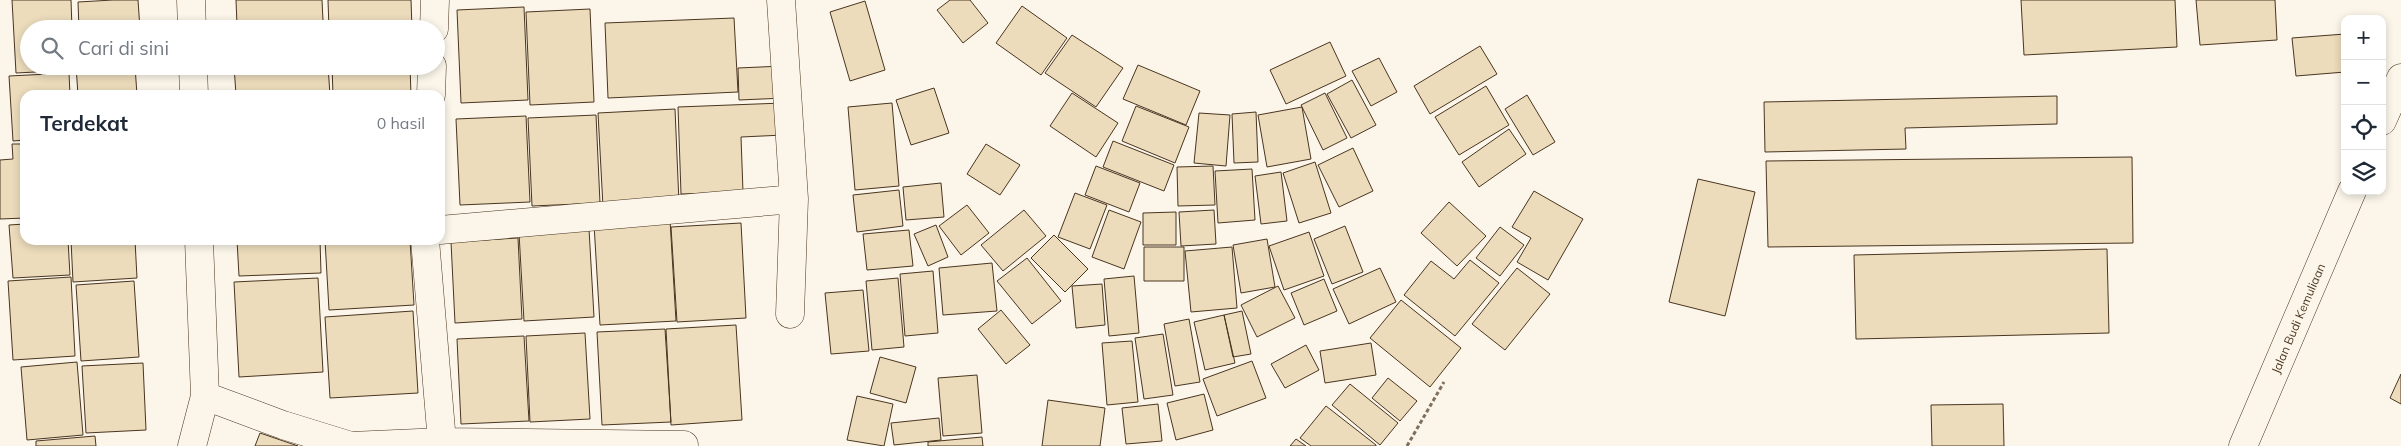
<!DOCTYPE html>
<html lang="id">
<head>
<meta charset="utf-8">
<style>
	body { margin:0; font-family:Mulish,sans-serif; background:#f2f2f3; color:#1f2937 }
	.controls { position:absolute; right:15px; top:15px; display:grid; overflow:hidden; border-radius:10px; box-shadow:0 2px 8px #0003 }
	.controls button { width:45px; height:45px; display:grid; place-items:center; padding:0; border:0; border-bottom:1px solid #e0e1e3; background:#fff; color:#1f2937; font:25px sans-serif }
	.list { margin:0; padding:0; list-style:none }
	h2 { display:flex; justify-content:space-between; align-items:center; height:65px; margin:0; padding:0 20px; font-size:21px }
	h2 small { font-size:16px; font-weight:400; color:#747a83 }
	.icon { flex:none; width:28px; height:28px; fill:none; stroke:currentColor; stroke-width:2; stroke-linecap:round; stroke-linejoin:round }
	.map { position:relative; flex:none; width:2401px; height:446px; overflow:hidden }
	.search { position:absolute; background:#fff; box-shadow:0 2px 8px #0003; left:20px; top:20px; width:425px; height:55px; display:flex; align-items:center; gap:12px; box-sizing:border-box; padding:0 18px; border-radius:28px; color:#747a83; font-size:19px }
	.panel { position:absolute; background:#fff; box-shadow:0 2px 8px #0003; left:20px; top:90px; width:425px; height:155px; border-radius:15px }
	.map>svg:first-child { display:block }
	.building { fill:#ecdcbc; stroke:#4a3520 }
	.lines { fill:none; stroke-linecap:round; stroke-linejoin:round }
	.street-casing { stroke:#4a3520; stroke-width:29 }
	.secondary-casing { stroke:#4a3520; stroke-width:29 }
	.path { stroke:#7f6f5c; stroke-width:3; stroke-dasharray:4 2.5; stroke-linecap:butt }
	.street { stroke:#fbf6e9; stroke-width:28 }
	.secondary { stroke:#fbf6e9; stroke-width:28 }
	.labels { text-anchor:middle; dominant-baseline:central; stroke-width:4; stroke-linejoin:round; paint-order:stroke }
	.street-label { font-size:12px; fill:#4a3520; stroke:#fbf6e9 }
</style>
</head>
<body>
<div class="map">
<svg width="2401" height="446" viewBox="0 0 2401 446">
	<rect width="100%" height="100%" fill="#fbf6e9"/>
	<path class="building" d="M12,0H71L72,29H29V66H74L75,70L16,73Z
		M113,0H138L140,29H79L78,2Z
		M236,0H322L323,21L237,25Z
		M328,0H411L412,29H329Z
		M950,0H970L988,23L963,43L937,10Z
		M2021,0H2175L2177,47L2024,55Z
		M2196,0H2275L2277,40L2200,45Z
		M865,1L885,70L850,81L830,12Z
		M1022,6L1067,38L1041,75L996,43Z
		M524,7L528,100L461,103L457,10Z
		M590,9L594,102L530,105L526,12Z
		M734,18L738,92L608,98L605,23Z
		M326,26V29H291Z
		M2345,34V72L2296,76L2292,38Z
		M1072,35L1123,68L1096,107L1045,73Z
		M1330,42L1346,76L1286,104L1270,70Z
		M1480,46L1497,74L1430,114L1414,86Z
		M1379,58L1397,92L1371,106L1352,71Z
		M1138,65L1200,91L1186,125L1123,99Z
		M76,66H135L137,95H78Z
		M234,66H328L330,95H236Z
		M332,66H410L411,95H333Z
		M783,66L785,98L739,100L738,68Z
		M69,73L70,95H25V140L13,141L9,76Z
		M1352,80L1376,125L1351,138L1327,94Z
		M1486,86L1509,125L1459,155L1435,117Z
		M934,88L949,133L911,145L896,100Z
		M1072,93L1118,123L1096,157L1050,126Z
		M1325,93L1347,138L1323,150L1301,105Z
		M1527,95L1555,142L1533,155L1505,109Z
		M2057,96V124L1905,128L1906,149L1765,152L1764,102Z
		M783,103L784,135L741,137L743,192L681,194L678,107Z
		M892,103L899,186L855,190L848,107Z
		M1136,106L1189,127L1175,163L1122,141Z
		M1302,107L1311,159L1267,167L1258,115Z
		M675,109L679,203L603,207L598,113Z
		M1256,112L1258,162L1234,163L1232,114Z
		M1199,113L1230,115L1226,166L1194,163Z
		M596,115L600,203L532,206L528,118Z
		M526,116L530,202L460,205L456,119Z
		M1509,129L1526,154L1479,187L1462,162Z
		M1113,141L1174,165L1164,191L1103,167Z
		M12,144H25V218L0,219V160L13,159Z
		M986,144L1020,165L1000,195L967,174Z
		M1353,148L1373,191L1339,207L1318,165Z
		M2132,157L2133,243L1768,247L1766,161Z
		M1315,162L1331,213L1299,223L1283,173Z
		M1096,166L1140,183L1129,212L1085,195Z
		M1213,166L1215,205L1178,206L1177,167Z
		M1252,169L1255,220L1218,223L1215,171Z
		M1281,172L1287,221L1261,224L1255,176Z
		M1698,179L1755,192L1725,316L1669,302Z
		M941,183L944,217L906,220L903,187Z
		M899,190L903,226L857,232L853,195Z
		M1534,191L1583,219L1548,280L1517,262L1531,238L1512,227Z
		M1075,193L1107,205L1090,249L1058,237Z
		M1449,202L1486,236L1457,266L1421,233Z
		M967,205L989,233L961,255L939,226Z
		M1024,210L1046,236L1003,271L981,245Z
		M1109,210L1141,222L1124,269L1092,257Z
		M1214,210L1216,244L1181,246L1179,212Z
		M1176,212V245H1143V213Z
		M670,220L676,321L600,325L594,224Z
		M741,223L746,318L677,322L671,227Z
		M25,224V240H68L70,275L13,278L9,225Z
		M936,225L948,257L928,266L914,234Z
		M1345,226L1363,272L1332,284L1314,239Z
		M1500,227L1524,245L1500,276L1476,258Z
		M589,229L594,317L524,321L519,233Z
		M909,230L913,266L867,270L863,234Z
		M1309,232L1324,276L1284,290L1269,246Z
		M1054,235L1088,269L1065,292L1031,258Z
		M518,238L522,319L455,323L451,242Z
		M1267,239L1275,287L1241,293L1233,245Z
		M71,240H135L137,278L73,282Z
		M237,240H320L321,273L239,276Z
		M325,240H410L414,305L329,310Z
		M1144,247H1184V281H1144Z
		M1232,247L1237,308L1191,312L1185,251Z
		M2107,249L2109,333L1856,339L1854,255Z
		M1027,258L1061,301L1032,324L997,281Z
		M1470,260L1499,283L1455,336L1404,295L1431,261L1454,279Z
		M992,263L997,311L943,315L939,268Z
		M1380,268L1396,302L1349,324L1333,289Z
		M1517,268L1550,294L1505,350L1472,324Z
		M933,271L938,333L905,336L900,274Z
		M1134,276L1139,333L1109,336L1104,279Z
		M71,277L75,356L13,360L8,281Z
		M318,278L323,372L239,377L234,282Z
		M898,278L904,347L872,350L866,281Z
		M1324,279L1337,311L1304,325L1291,293Z
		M134,281L139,357L81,361L76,285Z
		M1102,284L1105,325L1076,328L1072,286Z
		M1278,286L1295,318L1257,337L1241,305Z
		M863,290L869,351L831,354L825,293Z
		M1401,300L1461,348L1430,387L1370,338Z
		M1001,310L1030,345L1006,364L978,329Z
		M413,311L418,393L330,398L325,317Z
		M1242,311L1251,354L1233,357L1224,315Z
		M1224,315L1235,363L1205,370L1194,322Z
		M1189,319L1200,382L1175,386L1164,324Z
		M736,325L742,420L671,425L666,329Z
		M665,329L671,422L602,425L597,332Z
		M585,333L590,419L530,422L526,336Z
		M1163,334L1173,395L1144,399L1135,338Z
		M524,336L529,421L461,424L457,339Z
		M1132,341L1138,402L1107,405L1102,343Z
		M1371,343L1376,375L1325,383L1320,351Z
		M1306,345L1319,370L1285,388L1271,364Z
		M880,357L916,367L906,403L870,393Z
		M1252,361L1266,398L1217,416L1203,379Z
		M77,362L83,435L27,440L21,367Z
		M143,363L146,430L86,433L82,366Z
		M2401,374V404L2390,398Z
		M977,375L982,433L943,436L938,378Z
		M1388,378L1417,401L1400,421L1372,398Z
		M1350,384L1398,423L1380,445L1332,405Z
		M1204,394L1213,430L1176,440L1167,403Z
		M857,396L893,404L884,446L847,440Z
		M1048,400L1105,408L1100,446H1042Z
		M1158,404L1162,441L1126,444L1122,408Z
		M2003,404L2004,446H1932L1931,405Z
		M1326,406L1376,445V446H1311L1300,438Z
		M939,418L941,440L894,445L891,423Z
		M260,433L298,446H255Z
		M95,436L96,446H36V441Z
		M982,437L983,446H928V442Z
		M1296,439L1306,446H1290Z"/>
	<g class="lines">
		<defs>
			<path id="street" d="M191,0L192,29
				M781,0L794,199L790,314
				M434,29L435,0
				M193,66L194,95
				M431,95L432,66
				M440,230L794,199
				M425,240L442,442
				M205,396L283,425L351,446L442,442L684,445
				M192,446L205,396L199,240"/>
			<g id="secondary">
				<path d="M2382,121L2401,78"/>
				<path id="s1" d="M2243,446L2352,191"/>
			</g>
		</defs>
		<use href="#street" class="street-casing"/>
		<use href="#secondary" class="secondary-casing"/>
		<path class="path" d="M1407,446L1444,382"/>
		<use href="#street" class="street"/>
		<use href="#secondary" class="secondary"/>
	</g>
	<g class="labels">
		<g class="street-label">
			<text stroke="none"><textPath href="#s1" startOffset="139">Jalan Budi Kemuliaan</textPath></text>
		</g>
	</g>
</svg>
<div class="controls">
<button>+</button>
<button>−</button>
<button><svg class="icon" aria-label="locate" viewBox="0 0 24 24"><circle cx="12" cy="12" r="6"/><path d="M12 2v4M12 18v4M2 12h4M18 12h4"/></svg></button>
<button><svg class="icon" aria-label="layers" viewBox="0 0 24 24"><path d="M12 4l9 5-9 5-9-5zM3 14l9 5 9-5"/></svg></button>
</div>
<div class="search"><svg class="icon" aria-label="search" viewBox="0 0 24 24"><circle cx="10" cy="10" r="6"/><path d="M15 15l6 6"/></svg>Cari di sini</div>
<section class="panel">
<h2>Terdekat<small>0 hasil</small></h2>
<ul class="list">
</ul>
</section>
</div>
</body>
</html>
